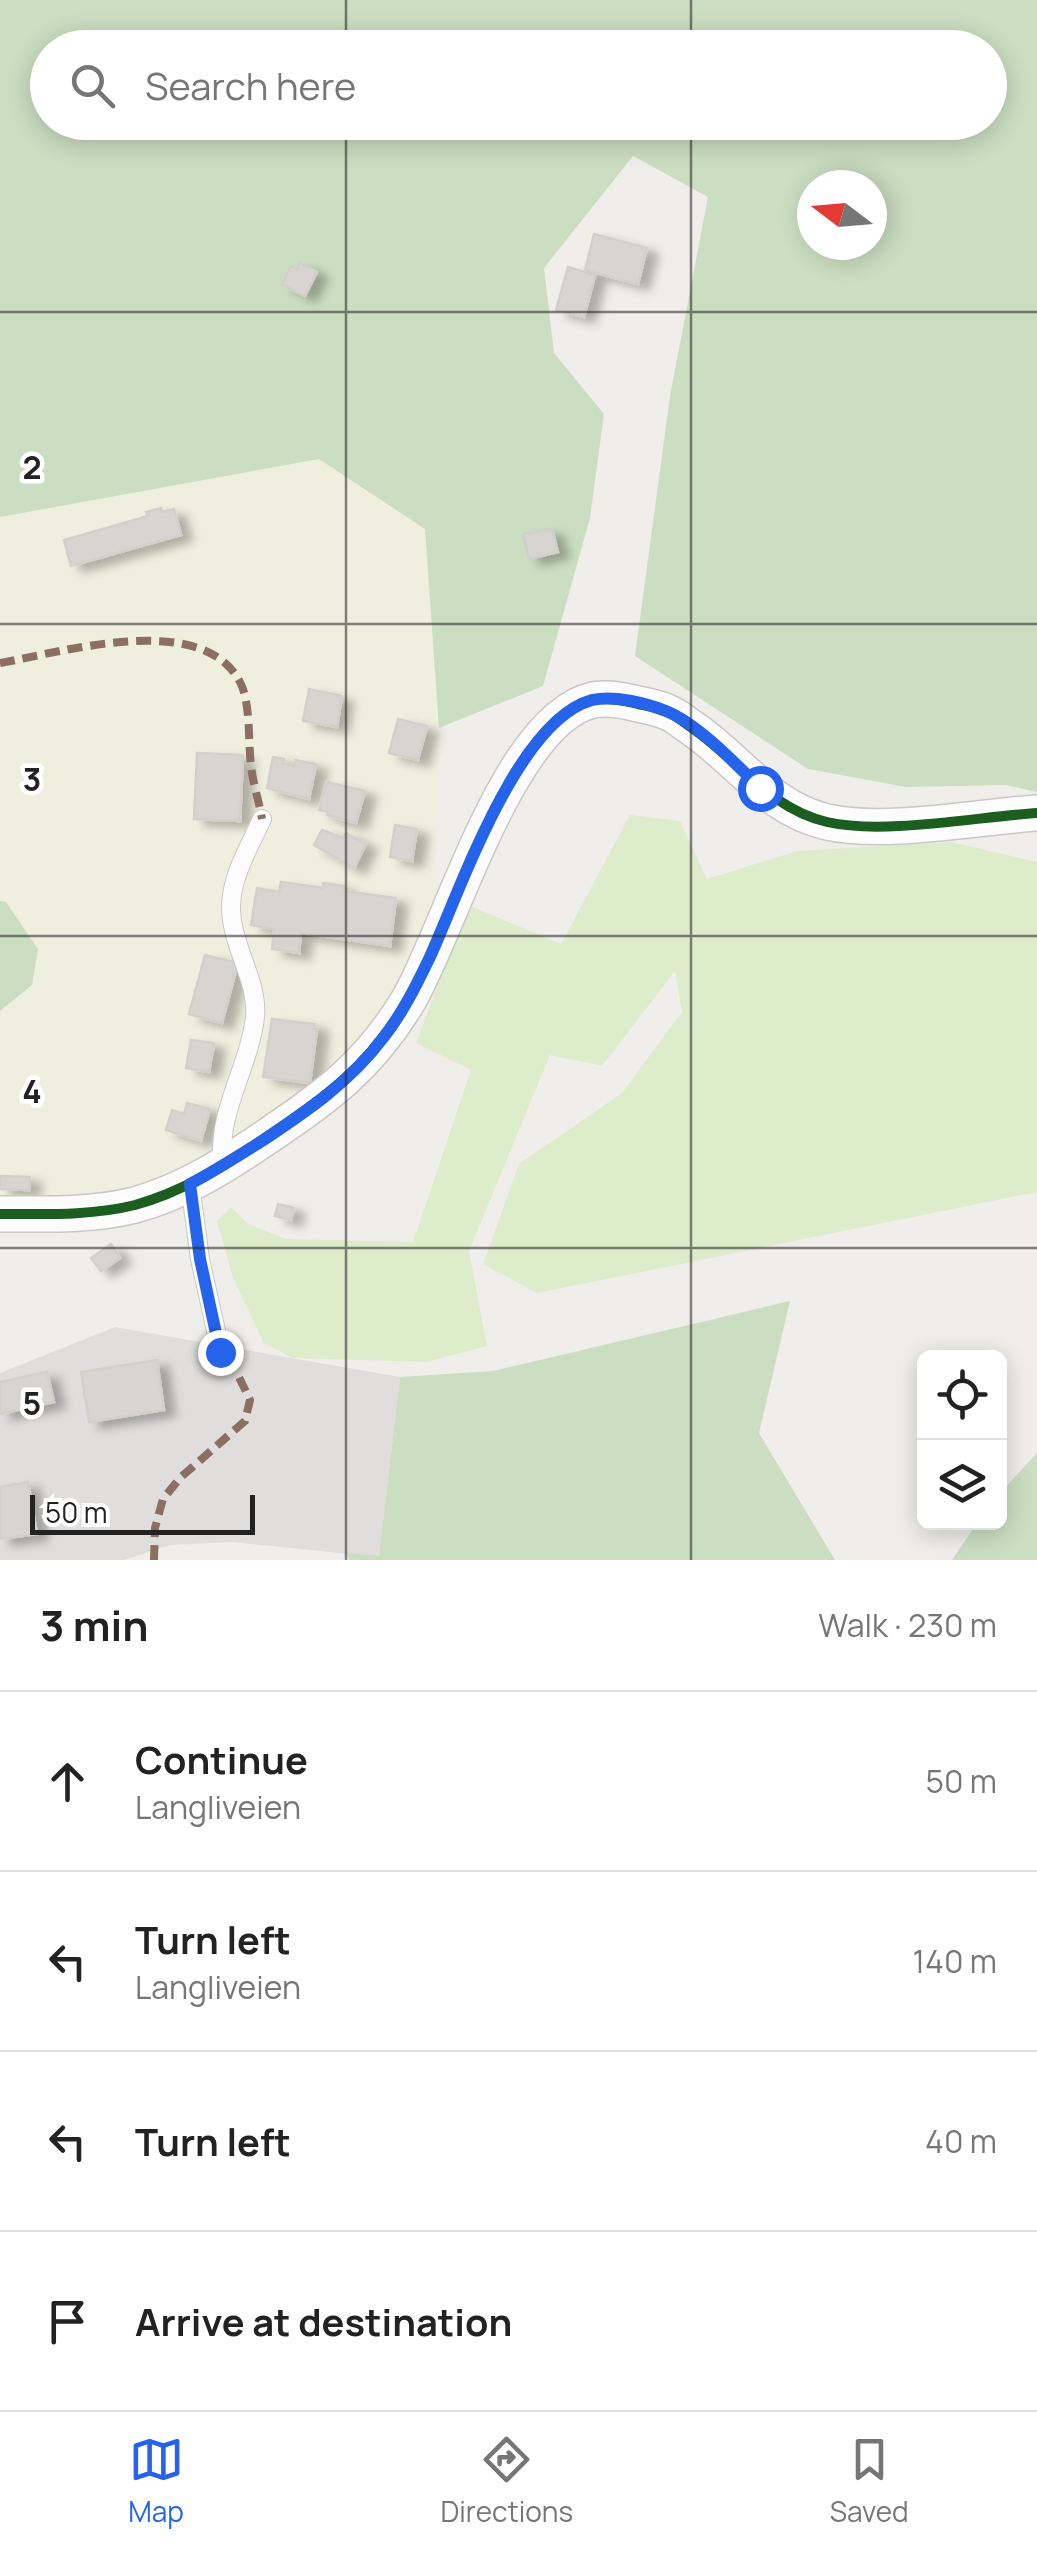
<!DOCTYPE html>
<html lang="en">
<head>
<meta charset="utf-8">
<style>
	body { margin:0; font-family:Manrope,sans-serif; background:#f6f6f6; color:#222 }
	.controls { position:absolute; right:30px; bottom:30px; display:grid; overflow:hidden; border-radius:15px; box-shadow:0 5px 25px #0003 }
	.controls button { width:90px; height:90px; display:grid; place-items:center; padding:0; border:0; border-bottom:2px solid #e0e0e0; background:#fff; color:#222; font:50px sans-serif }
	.compass { position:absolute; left:797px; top:170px; width:90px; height:90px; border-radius:50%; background:#fff; box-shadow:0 5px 25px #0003; rotate:286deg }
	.scale { position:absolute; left:30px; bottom:25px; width:225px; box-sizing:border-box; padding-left:10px; border:5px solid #222; border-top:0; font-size:28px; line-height:35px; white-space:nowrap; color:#222; -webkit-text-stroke:8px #fff; paint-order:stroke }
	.stop { position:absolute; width:30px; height:30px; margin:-22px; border:8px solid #2563eb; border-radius:50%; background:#fff }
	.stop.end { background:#2563eb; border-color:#fff; box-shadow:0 2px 10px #0008 }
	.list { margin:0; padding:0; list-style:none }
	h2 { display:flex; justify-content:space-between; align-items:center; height:130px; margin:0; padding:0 40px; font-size:42px }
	h2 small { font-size:32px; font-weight:400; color:#767676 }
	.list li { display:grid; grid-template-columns:65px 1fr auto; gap:30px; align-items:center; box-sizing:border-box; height:180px; padding:0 40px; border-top:2px solid #e0e0e0 }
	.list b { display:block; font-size:38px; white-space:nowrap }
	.list p { margin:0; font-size:32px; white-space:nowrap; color:#767676 }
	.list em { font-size:32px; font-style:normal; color:#767676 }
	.icon { flex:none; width:55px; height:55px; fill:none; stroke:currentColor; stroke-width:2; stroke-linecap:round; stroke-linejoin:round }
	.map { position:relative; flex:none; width:1037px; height:1560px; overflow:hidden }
	.search { position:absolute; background:#fff; box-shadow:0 5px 25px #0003; left:30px; right:30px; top:30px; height:110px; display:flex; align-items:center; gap:25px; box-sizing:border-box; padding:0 35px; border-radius:55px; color:#767676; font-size:38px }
	.sheet { height:850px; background:#fff }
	nav { display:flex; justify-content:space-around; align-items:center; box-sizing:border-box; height:140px; border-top:2px solid #e0e0e0; background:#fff; font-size:28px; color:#767676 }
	nav a { display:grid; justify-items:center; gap:5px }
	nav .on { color:#2563eb }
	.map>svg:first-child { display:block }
	.residential { fill:#dfdedc }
	.farmland { fill:#efefdf }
	.grass { fill:#ddeccb }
	.forest { fill:#cbdec1; fill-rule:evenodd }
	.building { fill:#d7d4d2; stroke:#d3d0cc; stroke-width:2.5; filter:url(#shadow) }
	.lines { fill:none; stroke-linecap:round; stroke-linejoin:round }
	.lane-casing { stroke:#c9c8c7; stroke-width:20 }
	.street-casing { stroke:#c9c8c7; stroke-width:38 }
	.lane { stroke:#fdfcfc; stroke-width:18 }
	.street { stroke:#fdfcfc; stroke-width:35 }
	.quiet { stroke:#8d6e63; stroke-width:8; stroke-dasharray:15 8; stroke-linecap:butt }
	.cycleway-casing { stroke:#fff; stroke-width:16 }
	.cycleway { stroke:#1b5e20; stroke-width:10 }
	.route { stroke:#2563eb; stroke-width:12 }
	.grid { fill:none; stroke:#222; stroke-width:2.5; stroke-opacity:0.55 }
	.grid-label { font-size:32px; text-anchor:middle; font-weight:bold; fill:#222; stroke:#fff; stroke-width:9; stroke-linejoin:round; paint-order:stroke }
</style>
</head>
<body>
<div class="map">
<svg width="1037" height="1560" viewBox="0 0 1037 1560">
	<defs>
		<filter id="shadow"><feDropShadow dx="11" dy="6" stdDeviation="5" flood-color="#0004"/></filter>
	</defs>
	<rect width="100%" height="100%" fill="#f0eeeb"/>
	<path class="residential" d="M115,1327L400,1377L379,1557L232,1542L170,1545L124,1560H0V1373Z"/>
	<path class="farmland" d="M319,459L425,529L439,728L435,922L381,1026L281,1118L133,1196L0,1205V1011L32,985L6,902L0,901V517Z"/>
	<path class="grass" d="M630,815L680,821L707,879L797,851L951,842L1037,862V1192L537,1293L483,1264L519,1164L622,1093L682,1012L675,971L602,1066L550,1055L469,1251L487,1346L427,1362L293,1358L264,1343L233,1278L217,1221L231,1207L248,1224L286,1239L413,1242L471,1070L416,1043L468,905L561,944Z"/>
	<path class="forest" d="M0,0H1037V792L1006,785L906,787L808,769L635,656L670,396L708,197L633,156L544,268L554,353L604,414L590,518L543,686L439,728L425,529L319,459L0,517ZM48,48H990V122H48ZM812,185H872V245H812Z
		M0,901L6,902L38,949L32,985L0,1011Z
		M790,1301L759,1433L835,1560H349L347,1553L379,1556L400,1377L493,1371Z
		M1037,1453V1560H952L977,1523L1000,1522V1493Z"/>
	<path class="building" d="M594,234L647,248L638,284L585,270Z
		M300,263L317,272L305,296L282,284L291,266L297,269Z
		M568,267L595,275L584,317L556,310Z
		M161,508L162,512L174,509L181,535L71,566L64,540L148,516L146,512Z
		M552,529L558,552L529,559L523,534Z
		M309,689L342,696L337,727L303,721Z
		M398,719L427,726L418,760L389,753Z
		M197,753L243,755L240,821L194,819Z
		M273,757L284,759L283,763L294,766L295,760L316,764L309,799L267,788Z
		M327,782L365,791L356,823L327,815L328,812L319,810Z
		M395,825L417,829L412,861L390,857Z
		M322,830L343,838L346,833L366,844L354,868L314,845Z
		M281,882L323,888V883L344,886L343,891L396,898L390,946L301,933L299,953L272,949L274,929L251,925L257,888L279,892Z
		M205,955L238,963L222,1023L189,1014Z
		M272,1019L315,1024L314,1029H317L310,1083L263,1077Z
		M191,1040L214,1043L209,1072L186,1068Z
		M187,1103L210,1109L201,1141L166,1130L172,1110L184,1114Z
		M0,1176L30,1177L29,1190L0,1189Z
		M278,1204L294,1208L291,1220L275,1216Z
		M111,1244L120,1258L101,1271L91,1258Z
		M157,1360L164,1410L89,1422L81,1372Z
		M47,1372L54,1402L0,1414V1382Z
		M28,1482L37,1534L0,1539V1487Z"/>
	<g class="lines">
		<defs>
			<path id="lane" d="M223,1166C216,1112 249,1069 255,1017C258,983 236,953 232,920C226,884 248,850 262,819
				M190,1184L200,1259L221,1353"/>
			<path id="street" d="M0,1214C45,1214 91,1216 135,1205C182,1192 222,1167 262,1140C325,1098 368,1067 408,1001C450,930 508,719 593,700C608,697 623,700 638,704C647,706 658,708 667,712C676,715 684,723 692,728C739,760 768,808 827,822C884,835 976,817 1037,813"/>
		</defs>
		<use href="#lane" class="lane-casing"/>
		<use href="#street" class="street-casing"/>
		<use href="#lane" class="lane"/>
		<use href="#street" class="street"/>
		<path class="quiet" d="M0,663C63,652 202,610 240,682C251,703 248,742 251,766C253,784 259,801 262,819
			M154,1560L155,1528L163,1499L180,1478L245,1421L250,1400L236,1371L221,1353"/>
		<defs>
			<path id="cycleway" d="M0,1214C45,1214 91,1216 135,1205C182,1192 222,1167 262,1140C325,1098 368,1067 408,1001C450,930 508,719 593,700C608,697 623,700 638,704C647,706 658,708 667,712C676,715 684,723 692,728C739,760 768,808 827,822C884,835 976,817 1037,813"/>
		</defs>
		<use href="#cycleway" class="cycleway-casing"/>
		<use href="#cycleway" class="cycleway"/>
	</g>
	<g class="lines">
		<path class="route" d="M220,1352L200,1259L190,1184C215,1171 238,1156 262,1141C307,1111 350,1082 383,1038C402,1014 416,986 429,959C460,892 516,721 592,700C614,695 646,703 666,711C698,724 736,764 760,788"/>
	</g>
	<path class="grid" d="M346,0V48M691,0V48M346,122V1560M691,122V1560M0,312H1037M0,624H1037M0,936H1037M0,1248H1037"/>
	<g class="grid-label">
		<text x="32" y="479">2</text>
		<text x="32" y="791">3</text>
		<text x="32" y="1103">4</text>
		<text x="32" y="1415">5</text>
	</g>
</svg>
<div class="controls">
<button><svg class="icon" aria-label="locate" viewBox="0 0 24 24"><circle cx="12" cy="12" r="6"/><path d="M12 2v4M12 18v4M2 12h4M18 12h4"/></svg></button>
<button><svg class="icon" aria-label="layers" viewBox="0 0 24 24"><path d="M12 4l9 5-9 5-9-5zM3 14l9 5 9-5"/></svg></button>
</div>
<svg class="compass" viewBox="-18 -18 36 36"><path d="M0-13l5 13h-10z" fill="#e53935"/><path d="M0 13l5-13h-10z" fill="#767676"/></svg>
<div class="scale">50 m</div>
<div class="stop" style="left:760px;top:788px"></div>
<div class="stop end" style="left:220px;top:1352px"></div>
<div class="search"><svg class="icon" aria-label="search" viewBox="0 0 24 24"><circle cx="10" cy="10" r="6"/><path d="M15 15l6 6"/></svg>Search here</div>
</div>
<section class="sheet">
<h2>3 min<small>Walk · 230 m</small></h2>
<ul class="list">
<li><svg class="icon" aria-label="ahead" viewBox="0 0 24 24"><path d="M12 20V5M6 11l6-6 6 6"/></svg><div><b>Continue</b><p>Langliveien</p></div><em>50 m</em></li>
<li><svg class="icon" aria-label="left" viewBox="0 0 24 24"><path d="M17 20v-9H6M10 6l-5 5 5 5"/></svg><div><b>Turn left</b><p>Langliveien</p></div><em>140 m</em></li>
<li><svg class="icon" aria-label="left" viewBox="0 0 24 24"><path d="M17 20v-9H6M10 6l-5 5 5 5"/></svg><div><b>Turn left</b></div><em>40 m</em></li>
<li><svg class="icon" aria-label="arrive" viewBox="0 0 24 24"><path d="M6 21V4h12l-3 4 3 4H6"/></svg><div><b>Arrive at destination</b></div></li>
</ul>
</section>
<nav>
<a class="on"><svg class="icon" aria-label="map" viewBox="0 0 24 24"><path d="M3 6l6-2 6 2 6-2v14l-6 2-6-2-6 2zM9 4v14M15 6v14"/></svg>Map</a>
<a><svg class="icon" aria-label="directions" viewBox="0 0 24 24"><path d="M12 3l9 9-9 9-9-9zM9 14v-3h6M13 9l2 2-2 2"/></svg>Directions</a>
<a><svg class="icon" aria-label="saved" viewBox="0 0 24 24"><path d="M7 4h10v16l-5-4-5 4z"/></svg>Saved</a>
</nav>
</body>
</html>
